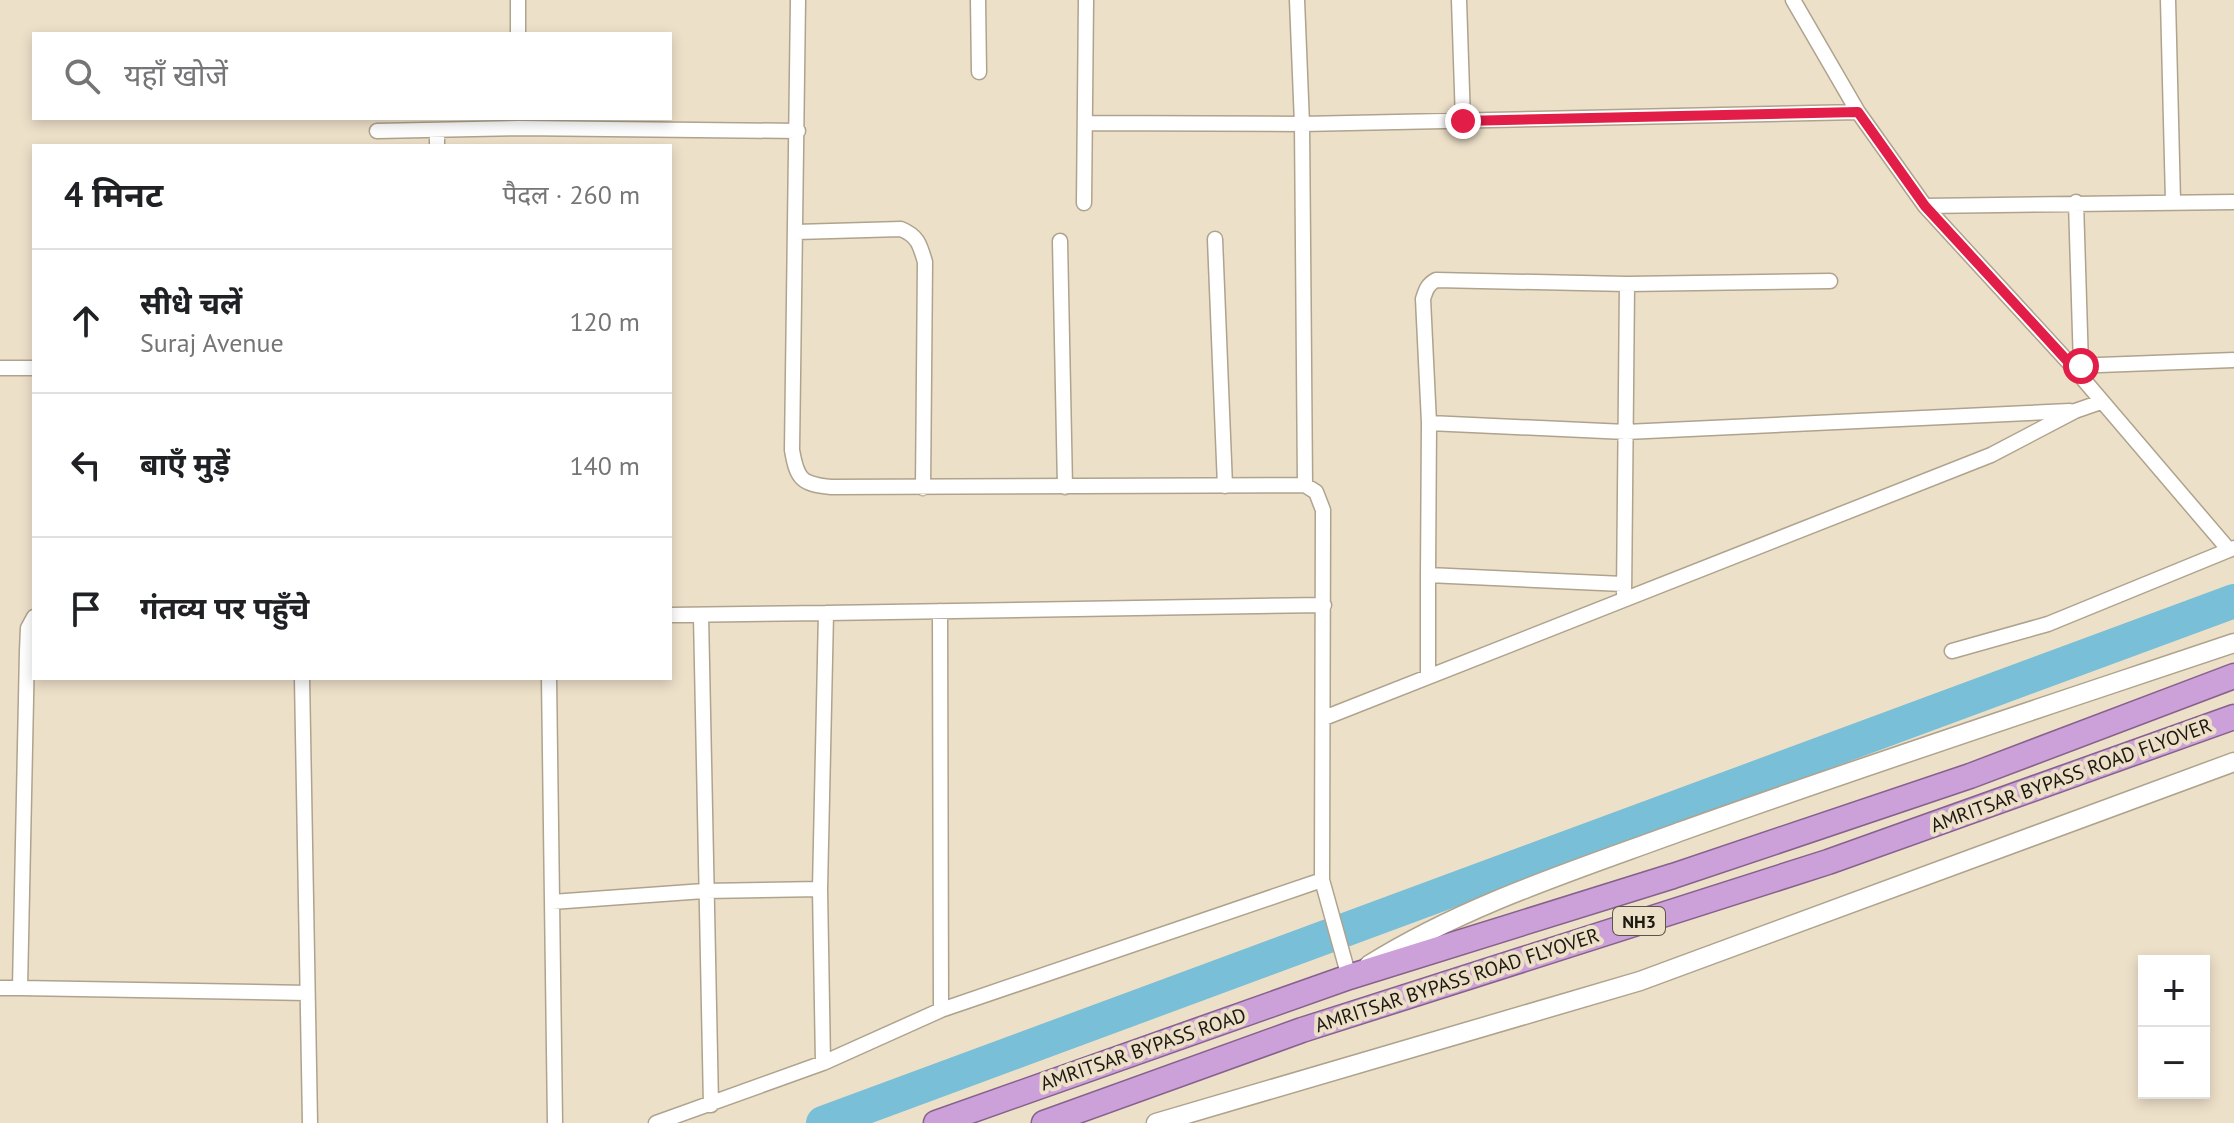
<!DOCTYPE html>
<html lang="hi">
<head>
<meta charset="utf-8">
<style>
	body { margin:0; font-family:"PT Sans","Noto Sans Devanagari",sans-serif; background:#f2f2f2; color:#202124 }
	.controls { position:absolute; right:24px; bottom:24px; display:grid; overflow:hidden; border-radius:0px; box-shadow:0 4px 12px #0003 }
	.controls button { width:72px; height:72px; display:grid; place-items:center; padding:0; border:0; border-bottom:2px solid #e0e0e0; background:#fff; color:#202124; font:40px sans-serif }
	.stop { position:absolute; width:24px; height:24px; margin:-18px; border:6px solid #e11d48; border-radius:50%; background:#fff }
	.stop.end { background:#e11d48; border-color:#fff; box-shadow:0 2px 8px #0008 }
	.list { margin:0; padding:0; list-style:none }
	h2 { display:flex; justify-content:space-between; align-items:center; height:104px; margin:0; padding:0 32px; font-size:34px }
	h2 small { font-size:26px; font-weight:400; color:#757577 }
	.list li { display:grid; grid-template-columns:52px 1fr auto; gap:24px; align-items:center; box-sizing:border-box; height:144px; padding:0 32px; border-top:2px solid #e0e0e0 }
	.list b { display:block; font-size:30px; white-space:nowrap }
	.list p { margin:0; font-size:26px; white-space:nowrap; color:#757577 }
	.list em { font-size:26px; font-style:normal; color:#757577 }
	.icon { flex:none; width:44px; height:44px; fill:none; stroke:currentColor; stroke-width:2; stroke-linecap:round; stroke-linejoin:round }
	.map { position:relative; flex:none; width:2234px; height:1123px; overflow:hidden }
	.search { position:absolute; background:#fff; box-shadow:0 4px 12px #0003; left:32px; top:32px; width:640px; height:88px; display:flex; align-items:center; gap:20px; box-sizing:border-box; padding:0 28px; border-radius:0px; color:#757577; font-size:30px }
	.panel { position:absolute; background:#fff; box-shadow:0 4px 12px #0003; left:32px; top:144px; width:640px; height:536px; border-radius:0px }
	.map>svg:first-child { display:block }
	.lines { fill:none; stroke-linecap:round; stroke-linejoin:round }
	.river { stroke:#78bfd7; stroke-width:34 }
	.minor-casing { stroke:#afa38d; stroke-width:17 }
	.tertiary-casing { stroke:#afa38d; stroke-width:21 }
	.trunk-casing { stroke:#86618c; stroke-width:27 }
	.minor { stroke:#fff; stroke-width:14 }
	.tertiary { stroke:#fff; stroke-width:18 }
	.trunk { stroke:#cca0d8; stroke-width:24 }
	.route { stroke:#e11d48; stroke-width:10 }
	.labels { text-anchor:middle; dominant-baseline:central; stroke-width:8; stroke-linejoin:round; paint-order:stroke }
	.shield { fill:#ede0c9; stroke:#5b5448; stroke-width:2 }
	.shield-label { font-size:18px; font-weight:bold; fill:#1d1810 }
	.street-label { font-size:20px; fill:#1d1810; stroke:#ede0c9 }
</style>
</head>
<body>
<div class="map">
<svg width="2234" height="1123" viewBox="0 0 2234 1123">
	<rect width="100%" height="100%" fill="#ede0c9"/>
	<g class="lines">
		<path class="river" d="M823,1123L2234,601"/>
		<defs>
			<path id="minor" d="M798,0L792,450C797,479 801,484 831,487L1305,485L1316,492L1323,510L1322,880L1349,977
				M978,0L979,72
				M1297,0L1302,124L1305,485
				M1459,0L1463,121
				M1793,0L1858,112L1925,206L2072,366L2234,360
				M2168,0L2173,201
				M518,34V0
				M1085,123L1302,124L1858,112
				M437,130V146
				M377,131L518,128L798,131
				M2076,202L2081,366
				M1084,203L1086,0
				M1925,206L2234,202
				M796,232L901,229C918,236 920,245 925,262L923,488
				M1215,239L1225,486
				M1060,241L1065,487
				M2072,366L2229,550L2234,548
				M0,368H34
				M1429,423L1626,432L2070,411
				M1428,575L1429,423L1423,299C1426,290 1427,285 1436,280L1627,284L1830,281
				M1624,599L1627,284
				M940,611L941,1010
				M826,613L1324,605
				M670,615L826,613L820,889L823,1063
				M701,615L711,1105
				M1952,651L2048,624L2229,550
				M1428,676V575L1623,584
				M302,678L310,1123
				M549,678L555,1123
				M1324,718L1991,455L2075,411L2101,402
				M552,902L704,891L820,889
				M0,988H20L27,651L28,628L34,617
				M20,988L307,993
				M656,1123L823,1063L941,1010L1322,880"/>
			<path id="tertiary" d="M1369,965C1465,905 1573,871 1679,832C1863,766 2049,705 2234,643
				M1156,1123L1640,981L2234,762"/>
			<path id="trunk" d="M936,1123L1349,977L1673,876L1970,776L2234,676
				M1044,1123L1302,1030L1828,862L2234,717"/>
		</defs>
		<use href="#minor" class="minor-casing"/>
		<use href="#tertiary" class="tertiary-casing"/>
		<use href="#trunk" class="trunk-casing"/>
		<use href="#minor" class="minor"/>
		<use href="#tertiary" class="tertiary"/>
		<use href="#trunk" class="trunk"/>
	</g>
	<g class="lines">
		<path class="route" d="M1463,121L1858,112L1925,206L2072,366H2081"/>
	</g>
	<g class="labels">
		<rect class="shield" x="1613" y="907" width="52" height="28" rx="6"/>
		<g class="shield-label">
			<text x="1639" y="921">NH3</text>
		</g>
		<g class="street-label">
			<text transform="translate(2071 775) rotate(-20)">AMRITSAR BYPASS ROAD FLYOVER</text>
			<text transform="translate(1457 980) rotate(-18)">AMRITSAR BYPASS ROAD FLYOVER</text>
			<text transform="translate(1143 1049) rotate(-19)">AMRITSAR BYPASS ROAD</text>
		</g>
	</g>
</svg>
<div class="controls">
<button>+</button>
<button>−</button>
</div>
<div class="stop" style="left:2081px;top:366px"></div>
<div class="stop end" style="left:1463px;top:121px"></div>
<div class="search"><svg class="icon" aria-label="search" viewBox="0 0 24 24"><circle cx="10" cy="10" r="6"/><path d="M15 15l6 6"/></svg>यहाँ खोजें</div>
<section class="panel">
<h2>4 मिनट<small>पैदल · 260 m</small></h2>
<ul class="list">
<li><svg class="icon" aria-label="ahead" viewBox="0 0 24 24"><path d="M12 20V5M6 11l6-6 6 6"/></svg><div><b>सीधे चलें</b><p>Suraj Avenue</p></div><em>120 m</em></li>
<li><svg class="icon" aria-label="left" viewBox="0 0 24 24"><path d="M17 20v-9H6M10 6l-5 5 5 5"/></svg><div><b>बाएँ मुड़ें</b></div><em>140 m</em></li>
<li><svg class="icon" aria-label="arrive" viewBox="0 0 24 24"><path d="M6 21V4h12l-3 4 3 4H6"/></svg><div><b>गंतव्य पर पहुँचे</b></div></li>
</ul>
</section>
</div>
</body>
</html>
